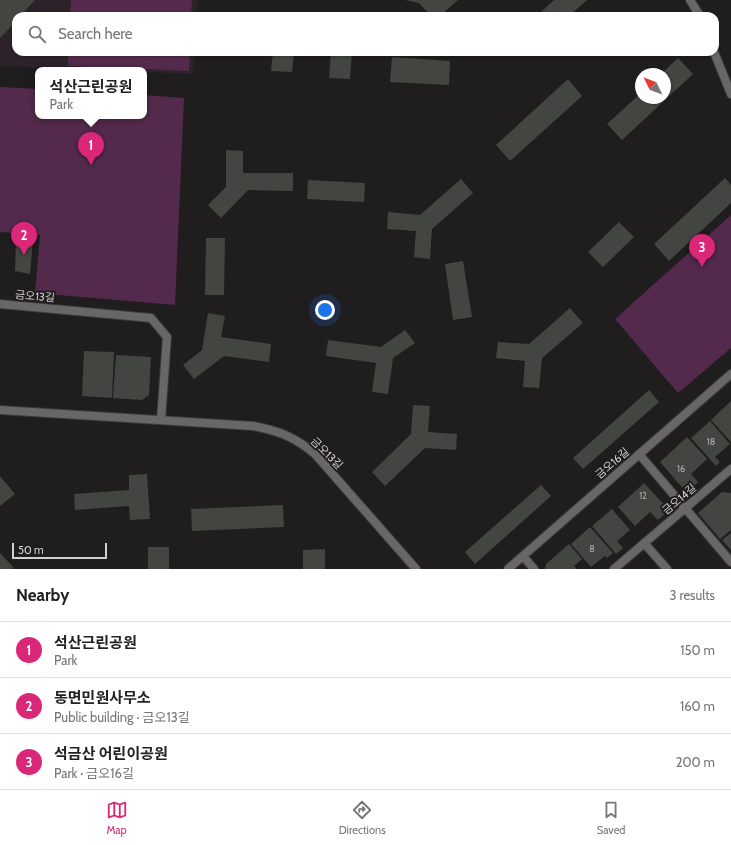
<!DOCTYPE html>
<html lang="en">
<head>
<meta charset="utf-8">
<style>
	body { margin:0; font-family:Cabin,"Noto Sans KR",sans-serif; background:#f6f6f6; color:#222 }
	.compass { position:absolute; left:635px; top:68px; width:36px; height:36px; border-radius:50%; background:#fff; box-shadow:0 1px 3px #0004; rotate:313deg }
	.scale { position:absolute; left:12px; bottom:10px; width:95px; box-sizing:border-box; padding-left:4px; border:2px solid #d3d0d2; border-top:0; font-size:11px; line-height:14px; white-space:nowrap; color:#d3d0d2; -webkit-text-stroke:3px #201d1f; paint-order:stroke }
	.you { position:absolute; left:325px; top:310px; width:14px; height:14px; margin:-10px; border:3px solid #fff; border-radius:50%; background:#1a73e8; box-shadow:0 0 0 6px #1a73e833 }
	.badge { display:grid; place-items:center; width:26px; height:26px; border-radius:50%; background:#db2777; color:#fff; font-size:13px; font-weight:700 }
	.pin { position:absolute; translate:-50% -33px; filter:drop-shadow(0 1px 2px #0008) }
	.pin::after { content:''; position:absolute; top:21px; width:14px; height:12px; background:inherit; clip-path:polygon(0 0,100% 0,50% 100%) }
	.popup { position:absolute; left:35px; top:67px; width:112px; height:52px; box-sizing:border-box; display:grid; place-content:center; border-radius:8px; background:#fff; filter:drop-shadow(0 1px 3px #0005); font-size:13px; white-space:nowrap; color:#767676 }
	.popup b { font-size:15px; color:#222 }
	.popup::after { content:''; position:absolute; left:50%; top:100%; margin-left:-8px; border:8px solid transparent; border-top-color:#fff }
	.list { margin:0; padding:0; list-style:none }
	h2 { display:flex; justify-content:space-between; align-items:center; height:52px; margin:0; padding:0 16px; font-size:17px }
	h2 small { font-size:13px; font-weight:400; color:#767676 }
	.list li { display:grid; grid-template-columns:26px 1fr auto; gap:12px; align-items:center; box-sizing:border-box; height:56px; padding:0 16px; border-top:1px solid #e0e0e0 }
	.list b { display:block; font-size:15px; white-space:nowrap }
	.list p { margin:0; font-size:13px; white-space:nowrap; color:#767676 }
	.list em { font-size:13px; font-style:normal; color:#767676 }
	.icon { flex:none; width:22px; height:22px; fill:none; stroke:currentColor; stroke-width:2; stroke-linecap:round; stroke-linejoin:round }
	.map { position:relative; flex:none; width:731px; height:569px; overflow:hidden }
	.search { position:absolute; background:#fff; box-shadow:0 1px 3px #0004; left:12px; right:12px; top:12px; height:44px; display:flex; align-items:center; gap:10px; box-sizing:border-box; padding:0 14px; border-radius:12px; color:#767676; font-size:15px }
	.sheet { height:220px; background:#fff }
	nav { display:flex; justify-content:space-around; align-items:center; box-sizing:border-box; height:56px; border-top:1px solid #e0e0e0; background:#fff; font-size:11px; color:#767676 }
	nav a { display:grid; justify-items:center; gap:2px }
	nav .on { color:#db2777 }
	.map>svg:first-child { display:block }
	.built { fill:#2b2329 }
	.green { fill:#532a4b }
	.building { fill:#434541 }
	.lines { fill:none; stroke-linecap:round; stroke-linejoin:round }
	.street-casing { stroke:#3d3a3c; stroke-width:10 }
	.street { stroke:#686667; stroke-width:8 }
	.labels { text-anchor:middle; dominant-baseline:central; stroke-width:4; stroke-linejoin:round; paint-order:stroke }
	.number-label { font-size:9px; fill:#afadae }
	.street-label { font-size:11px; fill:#d3d0d2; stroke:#201d1f }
</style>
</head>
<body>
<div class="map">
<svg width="731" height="569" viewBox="0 0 731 569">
	<rect width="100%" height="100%" fill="#201d1f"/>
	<path class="built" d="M0,0H198L197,16H16V52H195L193,74L144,72V70H101L0,66Z"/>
	<path class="green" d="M71,0H192L191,16H70Z
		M68,52H190L189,71L68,66Z
		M0,87L38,89V116H144V95L184,98L175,305L35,293L40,235L0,232Z
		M731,215V348L678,393L615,319Z"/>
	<path class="building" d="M0,0H35L20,16H16V21L0,38Z
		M405,0H458L440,16H431L419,3Z
		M554,0H587L569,16H543L540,13Z
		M273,52H294L292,72L271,71Z
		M331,52H352L350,79L329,78Z
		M392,57L450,61L449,85L390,82Z
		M678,58L693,74L622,140L607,124L641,93V98H665V74H661Z
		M568,79L582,96L510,161L496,145Z
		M226,150L243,151V173H293V191L248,190L221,218L208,205L226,187Z
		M725,178L731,185V203L669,261L654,244Z
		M461,179L473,193L432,229L430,259L414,257L416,231L387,229L388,212L420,215Z
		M308,180L365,183L364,202L307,199Z
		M619,222L634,237L603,267L588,252Z
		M206,238H225L224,295H205Z
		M16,240H33L30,274L15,271Z
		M463,261L472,317L453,320L445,264Z
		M570,308L583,323L542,358L539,388L523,387L525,361L496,358L498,342L529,344Z
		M208,313L225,316L221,337L271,344L269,362L224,356L194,379L183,365L202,350Z
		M405,330L415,343L393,358L388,394L372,392L376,363L326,356L328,340L381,347Z
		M84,351L114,352L112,398L82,396Z
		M116,355L151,357L149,395L142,400L113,398Z
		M649,390L659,402L583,469L573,458Z
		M731,401V442L711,420Z
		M413,405L430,406L428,432L457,434L456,450L425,448L385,486L372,472L411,434Z
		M710,421L730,444L715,457L720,462L716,466L691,438Z
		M687,437L707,459L691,474L698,482L687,493L660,462Z
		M147,474L150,519L130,520L129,506L75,510L74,494L129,490V475Z
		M0,476L15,494L0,506Z
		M644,483L669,510L658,520L650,512L635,526L618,507Z
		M541,485L551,496L475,564L465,552Z
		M722,492L731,493V530L720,539L698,513Z
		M283,505L284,527L192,531L191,509Z
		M612,509L630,530L617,541L623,548L616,554L592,526Z
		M590,527L613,553L607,558L605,556L591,567L571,544Z
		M731,533V550L722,540Z
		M569,544L582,559L574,566L577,569H545L546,564Z
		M148,547H169V569H148Z
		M325,549V569H303V550Z
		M0,553L14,568L12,569H0Z"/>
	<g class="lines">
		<defs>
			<path id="street" d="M690,0L700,16
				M714,52L731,94
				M0,304L151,318L167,337L161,420
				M0,410L253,426C279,431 295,437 315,454L416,569
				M639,454L731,562
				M644,543L667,569
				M523,556L534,569
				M508,569L731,374
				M614,569L731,469"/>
		</defs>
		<use href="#street" class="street-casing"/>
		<use href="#street" class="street"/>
	</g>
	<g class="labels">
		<g class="number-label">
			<text x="711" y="441">18</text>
			<text x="681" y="468">16</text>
			<text x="643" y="495">12</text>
			<text x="592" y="548">8</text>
		</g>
		<g class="street-label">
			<text transform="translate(35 296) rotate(5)">금오13길</text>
			<text transform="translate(327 453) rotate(45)">금오13길</text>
			<text transform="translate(612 463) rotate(-41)">금오16길</text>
			<text transform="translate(679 499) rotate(-40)">금오14길</text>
		</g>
	</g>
</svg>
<svg class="compass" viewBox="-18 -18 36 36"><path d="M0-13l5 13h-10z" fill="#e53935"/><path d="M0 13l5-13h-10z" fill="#767676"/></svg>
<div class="scale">50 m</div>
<div class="you"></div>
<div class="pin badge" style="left:91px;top:165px">1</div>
<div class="popup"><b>석산근린공원</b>Park</div>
<div class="pin badge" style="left:24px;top:255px">2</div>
<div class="pin badge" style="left:702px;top:267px">3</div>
<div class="search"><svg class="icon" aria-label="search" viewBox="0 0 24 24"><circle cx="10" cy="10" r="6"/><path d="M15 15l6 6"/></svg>Search here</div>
</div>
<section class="sheet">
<h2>Nearby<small>3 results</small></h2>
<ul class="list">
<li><span class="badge">1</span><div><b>석산근린공원</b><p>Park</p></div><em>150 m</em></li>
<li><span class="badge">2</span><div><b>동면민원사무소</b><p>Public building · 금오13길</p></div><em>160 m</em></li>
<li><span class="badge">3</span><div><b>석금산 어린이공원</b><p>Park · 금오16길</p></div><em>200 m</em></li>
</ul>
</section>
<nav>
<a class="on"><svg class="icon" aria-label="map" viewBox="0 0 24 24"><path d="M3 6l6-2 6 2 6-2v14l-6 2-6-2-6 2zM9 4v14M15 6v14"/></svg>Map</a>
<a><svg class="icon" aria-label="directions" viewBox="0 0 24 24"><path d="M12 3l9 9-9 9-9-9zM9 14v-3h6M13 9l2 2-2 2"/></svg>Directions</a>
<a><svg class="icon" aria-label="saved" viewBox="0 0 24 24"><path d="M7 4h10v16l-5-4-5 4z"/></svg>Saved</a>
</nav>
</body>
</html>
